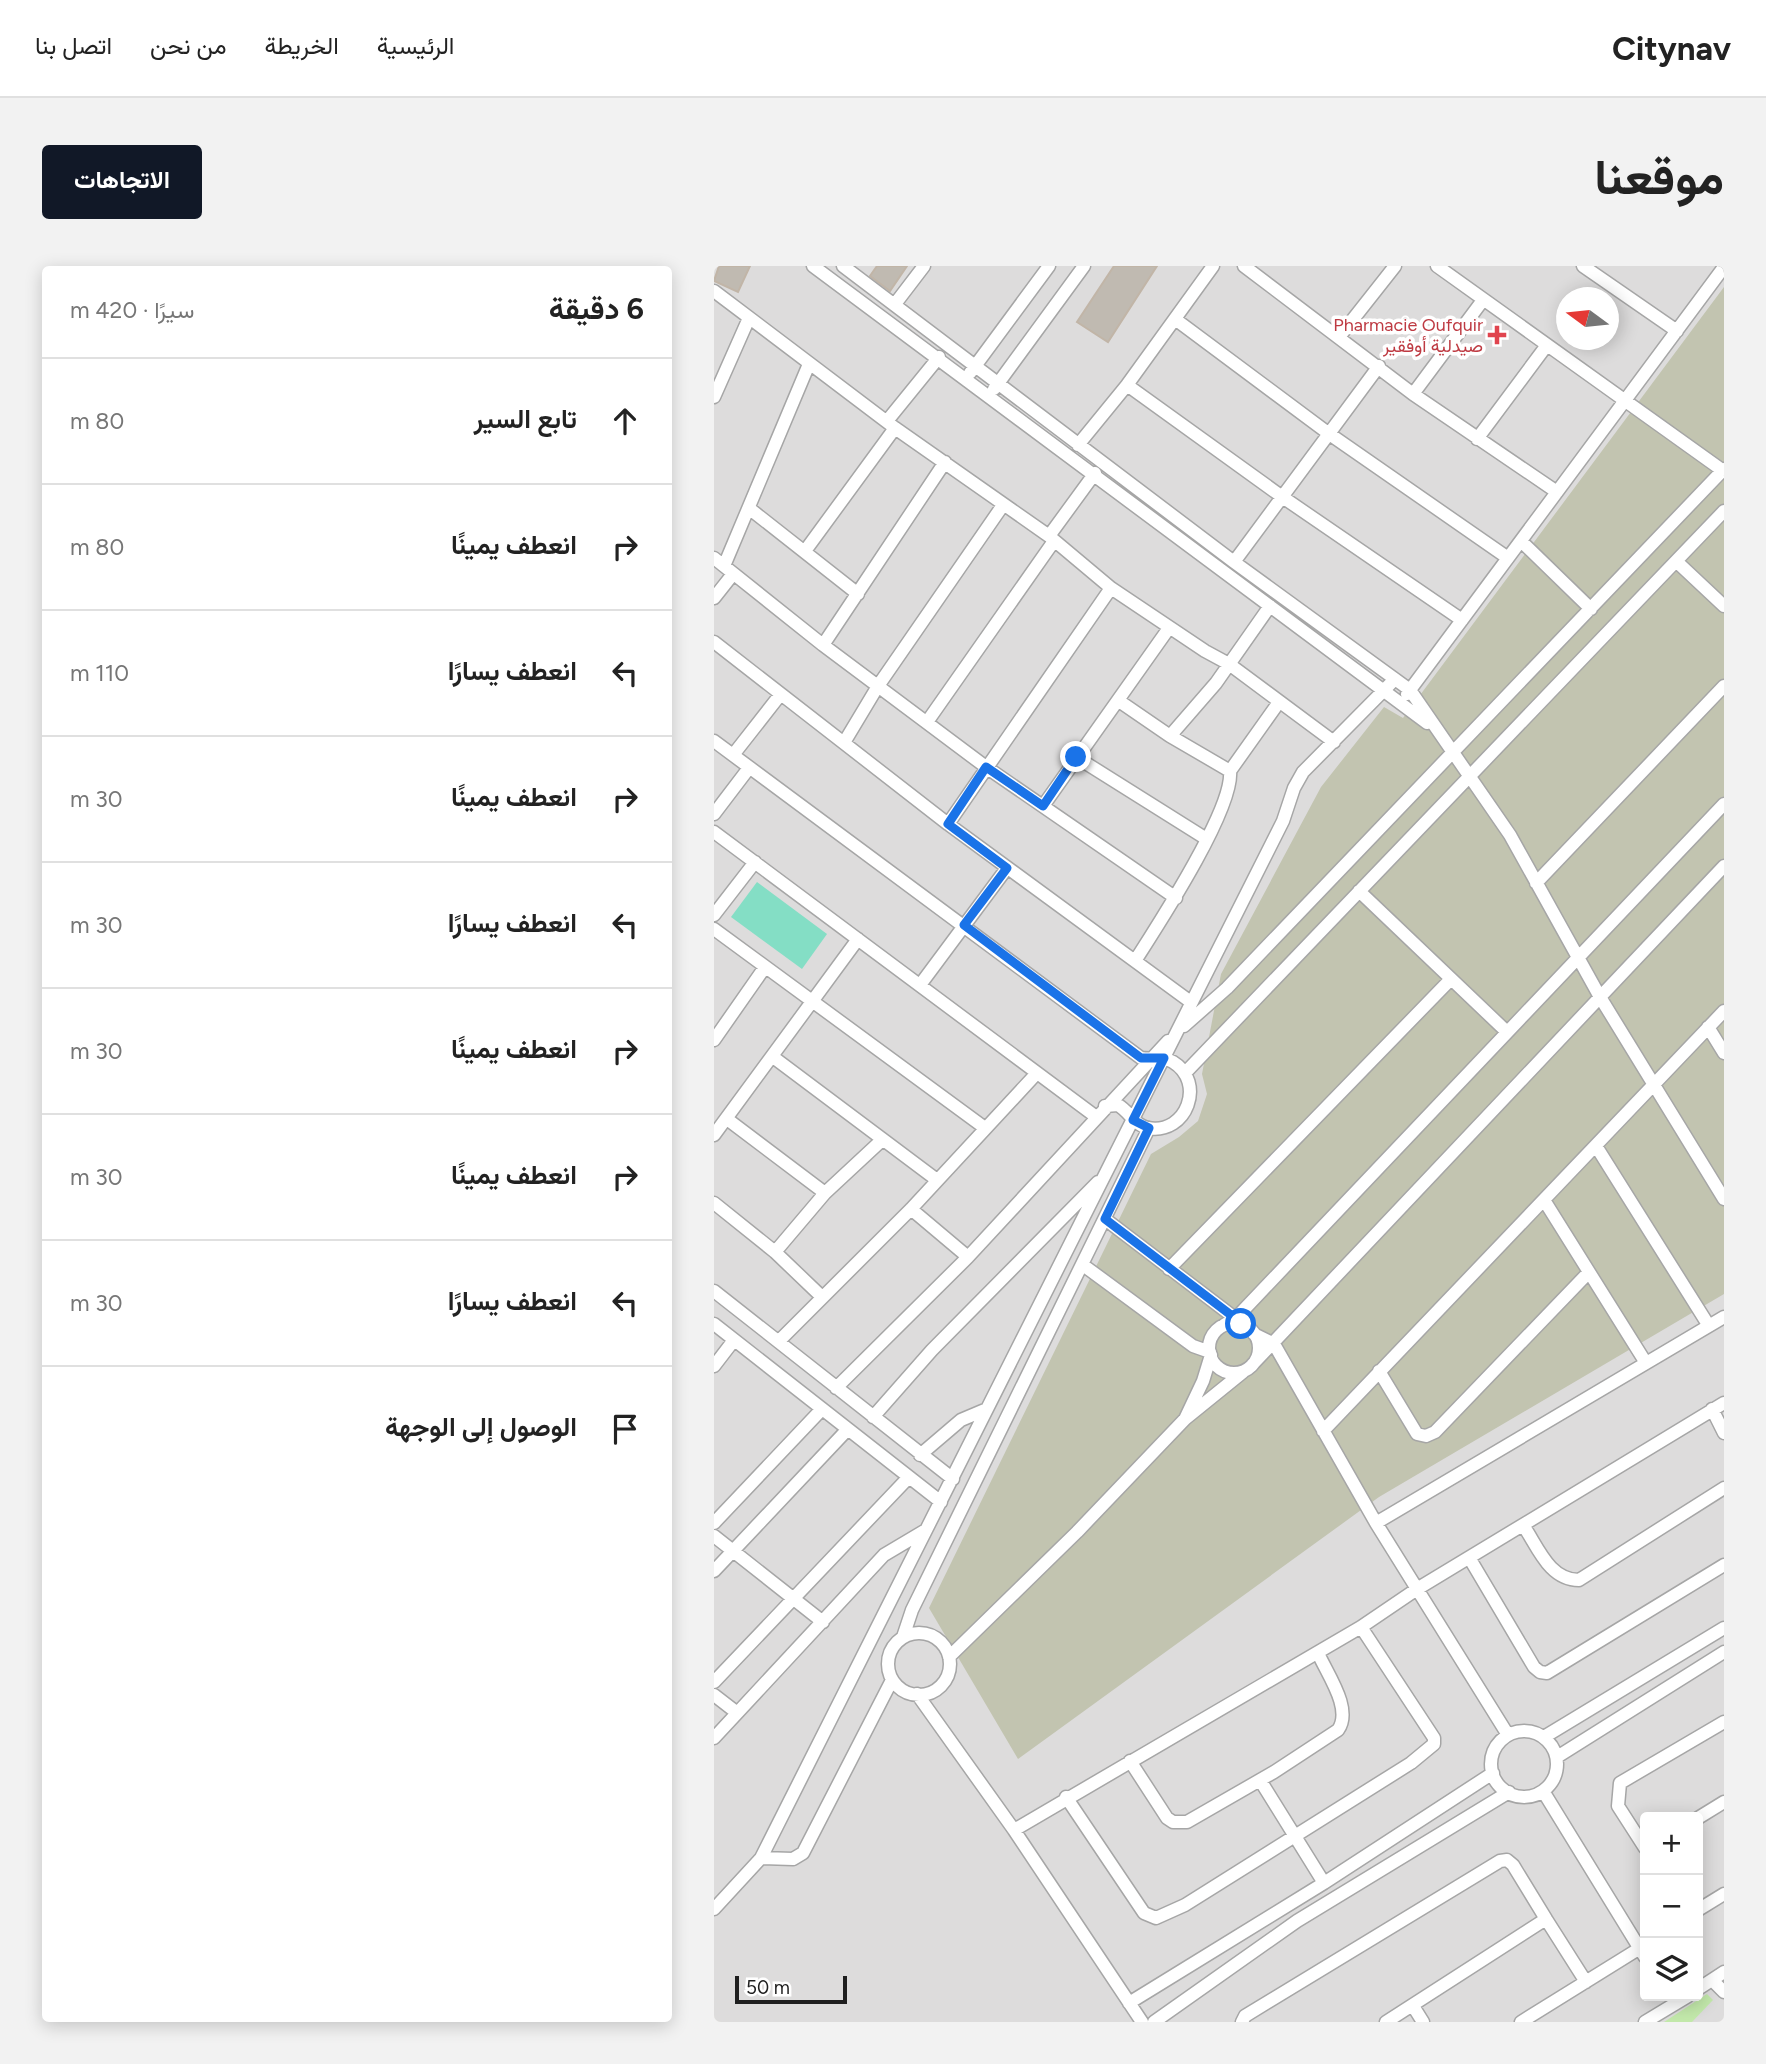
<!DOCTYPE html>
<html lang="ar">
<head>
<meta charset="utf-8">
<style>
	body { margin:0; font-family:Figtree,Vazirmatn,sans-serif; background:#f2f2f2; color:#222; direction:rtl }
	.controls { position:absolute; right:21px; bottom:21px; display:grid; overflow:hidden; border-radius:7px; box-shadow:0 4px 18px #0003 }
	.controls button { width:63px; height:63px; display:grid; place-items:center; padding:0; border:0; border-bottom:2px solid #e0e0e0; background:#fff; color:#222; font:35px sans-serif }
	.compass { position:absolute; left:842px; top:21px; width:63px; height:63px; border-radius:50%; background:#fff; box-shadow:0 4px 18px #0003; rotate:285deg }
	.scale { position:absolute; left:21px; bottom:18px; width:112px; box-sizing:border-box; padding-left:7px; border:4px solid #1f1f1f; border-top:0; font-size:19px; line-height:24px; white-space:nowrap; color:#1f1f1f; -webkit-text-stroke:5px #fff; paint-order:stroke }
	.stop { position:absolute; width:21px; height:21px; margin:-16px; border:5px solid #1a73e8; border-radius:50%; background:#fff }
	.stop.end { background:#1a73e8; border-color:#fff; box-shadow:0 2px 7px #0008 }
	.list { margin:0; padding:0; list-style:none }
	h2 { display:flex; justify-content:space-between; align-items:center; height:91px; margin:0; padding:0 28px; font-size:30px }
	h2 small { font-size:23px; font-weight:400; color:#767676 }
	.list li { display:grid; grid-template-columns:46px 1fr auto; gap:21px; align-items:center; box-sizing:border-box; height:126px; padding:0 28px; border-top:2px solid #e0e0e0 }
	.list b { display:block; font-size:26px; white-space:nowrap }
	.list em { font-size:23px; font-style:normal; color:#767676 }
	.icon { flex:none; width:38px; height:38px; fill:none; stroke:currentColor; stroke-width:2; stroke-linecap:round; stroke-linejoin:round }
	.map { position:relative; flex:none; width:1010px; height:1756px; overflow:hidden; direction:ltr; border-radius:7px }
	header { display:flex; align-items:center; gap:42px; box-sizing:border-box; height:98px; padding:0 35px; background:#fff; border-bottom:2px solid #e0e0e0 }
	header strong { font-size:33px }
	nav { display:flex; gap:38px; margin-inline-start:auto; font-size:24px }
	.intro { display:flex; align-items:center; justify-content:space-between; box-sizing:border-box; height:168px; padding:0 42px }
	h1 { margin:0; font-size:49px }
	.button { padding:18px 32px; border-radius:7px; background:#111827; color:#fff; font-size:24px; font-weight:700 }
	main { display:flex; gap:42px; padding:0 42px }
	aside { flex:1; background:#fff; border-radius:7px; box-shadow:0 4px 18px #0003 }
	.map>svg:first-child { display:block }
	.residential { fill:#dddcdc; fill-rule:evenodd }
	.construction { fill:#c2c4b0 }
	.grass { fill:#c3e9ab }
	.pitch { fill:#84dec5 }
	.building { fill:#c0bab1; stroke:#c1b5a7; stroke-width:2 }
	.lines { fill:none; stroke-linecap:round; stroke-linejoin:round }
	.minor-casing { stroke:#a6a6a6; stroke-width:15 }
	.minor { stroke:#fff; stroke-width:12 }
	.route { stroke:#1a73e8; stroke-width:9 }
	.health-dot { fill:#e0444e; stroke:#fff; stroke-width:2.5 }
	.labels { text-anchor:middle; dominant-baseline:central; stroke-width:7; stroke-linejoin:round; paint-order:stroke }
	.health-label { font-size:18px; fill:#be3a42; stroke:#fff; text-anchor:end }
</style>
</head>
<body>
<header>
<strong>Citynav</strong>
<nav><a>الرئيسية</a><a>الخريطة</a><a>من نحن</a><a>اتصل بنا</a></nav>
</header>
<div class="intro"><h1>موقعنا</h1><a class="button">الاتجاهات</a></div>
<main>
<div class="map">
<svg width="1010" height="1756" viewBox="0 0 1010 1756">
	<rect width="100%" height="100%" fill="#efede5"/>
	<path class="residential" d="M0,0H1010V1756H0ZM852,32H894V74H852ZM931,1551H984V1730H931Z"/>
	<path class="construction" d="M1010,21V1028L665,1231L304,1493L215,1342L437,888L465,871L484,855L493,828L488,808L507,708L607,521L670,441L689,452Z"/>
	<path class="grass" d="M993,1728L999,1734L978,1756H950Z"/>
	<path class="pitch" d="M43,616L113,668L88,703L17,651Z"/>
	<path class="building" d="M5,0H36L24,26L0,15Z
		M163,0H193L176,25L156,10Z
		M400,0H443L394,76L363,56Z"/>
	<g class="lines">
		<defs>
			<path id="minor" d="M99,0L713,457
				M129,0L520,296L696,424L796,569L886,731L1010,933
				M530,0L699,128L843,226
				M723,0L1008,204
				M869,0L963,65
				M0,25L181,162L335,270L397,322L491,385L515,398L620,476
				M181,38L210,0
				M461,53L614,167L794,292
				M625,71L681,0
				M256,107L335,0
				M413,119L567,230L748,354
				M280,123L370,0
				M699,128L769,34
				M0,131L35,52
				M173,155L225,91
				M763,173L833,79
				M364,179L413,119L499,0
				M36,243L144,328
				M335,270L381,207
				M807,275L877,343
				M91,285L181,162
				M0,292L109,379L272,501L462,632
				M962,295L1010,340
				M520,296L665,100
				M10,300L95,98
				M0,332L19,308
				M0,376L234,558L474,734
				M109,379L231,196
				M693,428L1010,1
				M405,435L456,470L502,417L556,340
				M213,456L340,275
				M0,475L427,792C438,794 449,790 459,796C492,816 473,869 434,862C420,859 416,846 404,839L391,840
				M131,475L164,420L289,239
				M19,489L66,429
				M362,491L491,572
				M516,505L565,436
				M329,540L455,362
				M0,548L35,502
				M234,558L397,322
				M0,566L381,850
				M822,617L1010,420
				M645,625L793,766
				M0,649L41,596
				M0,663L271,862
				M421,695C444,659 520,543 516,505L456,470
				M206,719L293,602
				M470,760L513,722L1010,203
				M994,761L1010,787
				M0,774L51,701
				M59,791L223,914
				M471,807L1010,245
				M13,853L111,927
				M0,869L144,673
				M882,880L995,1060
				M830,934L932,1097
				M0,937L61,986L108,1031
				M197,943L254,991
				M391,953L534,1062
				M61,986L111,927L168,874
				M369,999L479,1080L496,1086
				M455,1003L737,713
				M0,1025L239,1213
				M495 1082a25 25 0 1 1 50 0a25 25 0 1 1-50 0Z
				M0,1058L227,1236
				M510,1059L522,1052L1010,538
				M540,1068L560,1078L662,1257L794,1469
				M65,1075L197,943L323,807
				M497,1089L489,1115L471,1153L529,1106
				M538,1099L1010,600
				M0,1100L20,1074
				M665,1105L703,1168L712,1170L721,1166L875,1006
				M122,1122L254,991L454,775
				M998,1143L1010,1167
				M159,1151L218,1084L384,916
				M609,1165L1010,745
				M206,1189L247,1154L273,1143
				M0,1257L108,1143
				M662,1257L1010,1051
				M809,1259C824,1281 835,1314 865,1314L1010,1222
				M0,1270L109,1356
				M756,1293L820,1401L826,1406L833,1407L1010,1299
				M0,1305L134,1163
				M174 1398a31 31 0 1 1 62 0a31 31 0 1 1-62 0Z
				M189,1371L198,1344L435,862
				M235,1391L363,1266L471,1153
				M0,1416L195,1211
				M203,1428L300,1564
				M0,1429L22,1446
				M777 1498a33 33 0 1 1 66 0a33 33 0 1 1-66 0Z
				M830,1471L1010,1362
				M0,1472L170,1289L212,1264
				M843,1491L1010,1386
				M416,1495L453,1552L459,1556H473L560,1506L624,1464C639,1443 613,1408 604,1387
				M546,1514L610,1617
				M829,1525L931,1691
				M352,1531L430,1647L442,1652L471,1639L697,1497L720,1478V1472L647,1361
				M984,1552L1010,1536
				M931,1582L904,1540L906,1517L1010,1456
				M47,1592L79,1593L89,1587L178,1414
				M0,1643L47,1592L569,555L580,522L589,506L681,413
				M984,1644L1010,1628
				M998,1714L1010,1726
				M984,1723L1010,1706
				M415,1737L610,1617L779,1507
				M699,1740L709,1756
				M428,1756L300,1564L647,1361L703,1323L1010,1137
				M440,1756L583,1655L795,1526
				M528,1756L531,1750L786,1595L793,1594L799,1599L832,1653
				M672,1756L832,1653L872,1716
				M807,1756L931,1679
				M931,1756L974,1730"/>
		</defs>
		<use href="#minor" class="minor-casing"/>
		<use href="#minor" class="minor"/>
	</g>
	<g class="lines">
		<path class="route" d="M362,491L329,540L272,501L234,558L293,602L250,659L427,792H450L419,854L435,862L391,953L534,1062L527,1058"/>
	</g>
	<path class="health-dot" d="M779.5 58.5h7v7h7v7h-7v7h-7v-7h-7v-7h7z"/>
	<g class="labels">
		<g class="health-label">
			<text x="769" y="59">Pharmacie Oufquir<tspan x="769" dy="21">صيدلية أوفقير</tspan></text>
		</g>
	</g>
</svg>
<div class="controls">
<button>+</button>
<button>−</button>
<button><svg class="icon" aria-label="layers" viewBox="0 0 24 24"><path d="M12 4l9 5-9 5-9-5zM3 14l9 5 9-5"/></svg></button>
</div>
<svg class="compass" viewBox="-18 -18 36 36"><path d="M0-13l5 13h-10z" fill="#e53935"/><path d="M0 13l5-13h-10z" fill="#767676"/></svg>
<div class="scale">50 m</div>
<div class="stop" style="left:527px;top:1058px"></div>
<div class="stop end" style="left:362px;top:491px"></div>
</div>
<aside>
<h2>6 دقيقة<small>سيرًا · 420 m</small></h2>
<ul class="list">
<li><svg class="icon" aria-label="ahead" viewBox="0 0 24 24"><path d="M12 20V5M6 11l6-6 6 6"/></svg><div><b>تابع السير</b></div><em>80 m</em></li>
<li><svg class="icon" aria-label="right" viewBox="0 0 24 24"><path d="M7 20v-9h11M14 6l5 5-5 5"/></svg><div><b>انعطف يمينًا</b></div><em>80 m</em></li>
<li><svg class="icon" aria-label="left" viewBox="0 0 24 24"><path d="M17 20v-9H6M10 6l-5 5 5 5"/></svg><div><b>انعطف يسارًا</b></div><em>110 m</em></li>
<li><svg class="icon" aria-label="right" viewBox="0 0 24 24"><path d="M7 20v-9h11M14 6l5 5-5 5"/></svg><div><b>انعطف يمينًا</b></div><em>30 m</em></li>
<li><svg class="icon" aria-label="left" viewBox="0 0 24 24"><path d="M17 20v-9H6M10 6l-5 5 5 5"/></svg><div><b>انعطف يسارًا</b></div><em>30 m</em></li>
<li><svg class="icon" aria-label="right" viewBox="0 0 24 24"><path d="M7 20v-9h11M14 6l5 5-5 5"/></svg><div><b>انعطف يمينًا</b></div><em>30 m</em></li>
<li><svg class="icon" aria-label="right" viewBox="0 0 24 24"><path d="M7 20v-9h11M14 6l5 5-5 5"/></svg><div><b>انعطف يمينًا</b></div><em>30 m</em></li>
<li><svg class="icon" aria-label="left" viewBox="0 0 24 24"><path d="M17 20v-9H6M10 6l-5 5 5 5"/></svg><div><b>انعطف يسارًا</b></div><em>30 m</em></li>
<li><svg class="icon" aria-label="arrive" viewBox="0 0 24 24"><path d="M6 21V4h12l-3 4 3 4H6"/></svg><div><b>الوصول إلى الوجهة</b></div></li>
</ul>
</aside>
</main>
</body>
</html>
